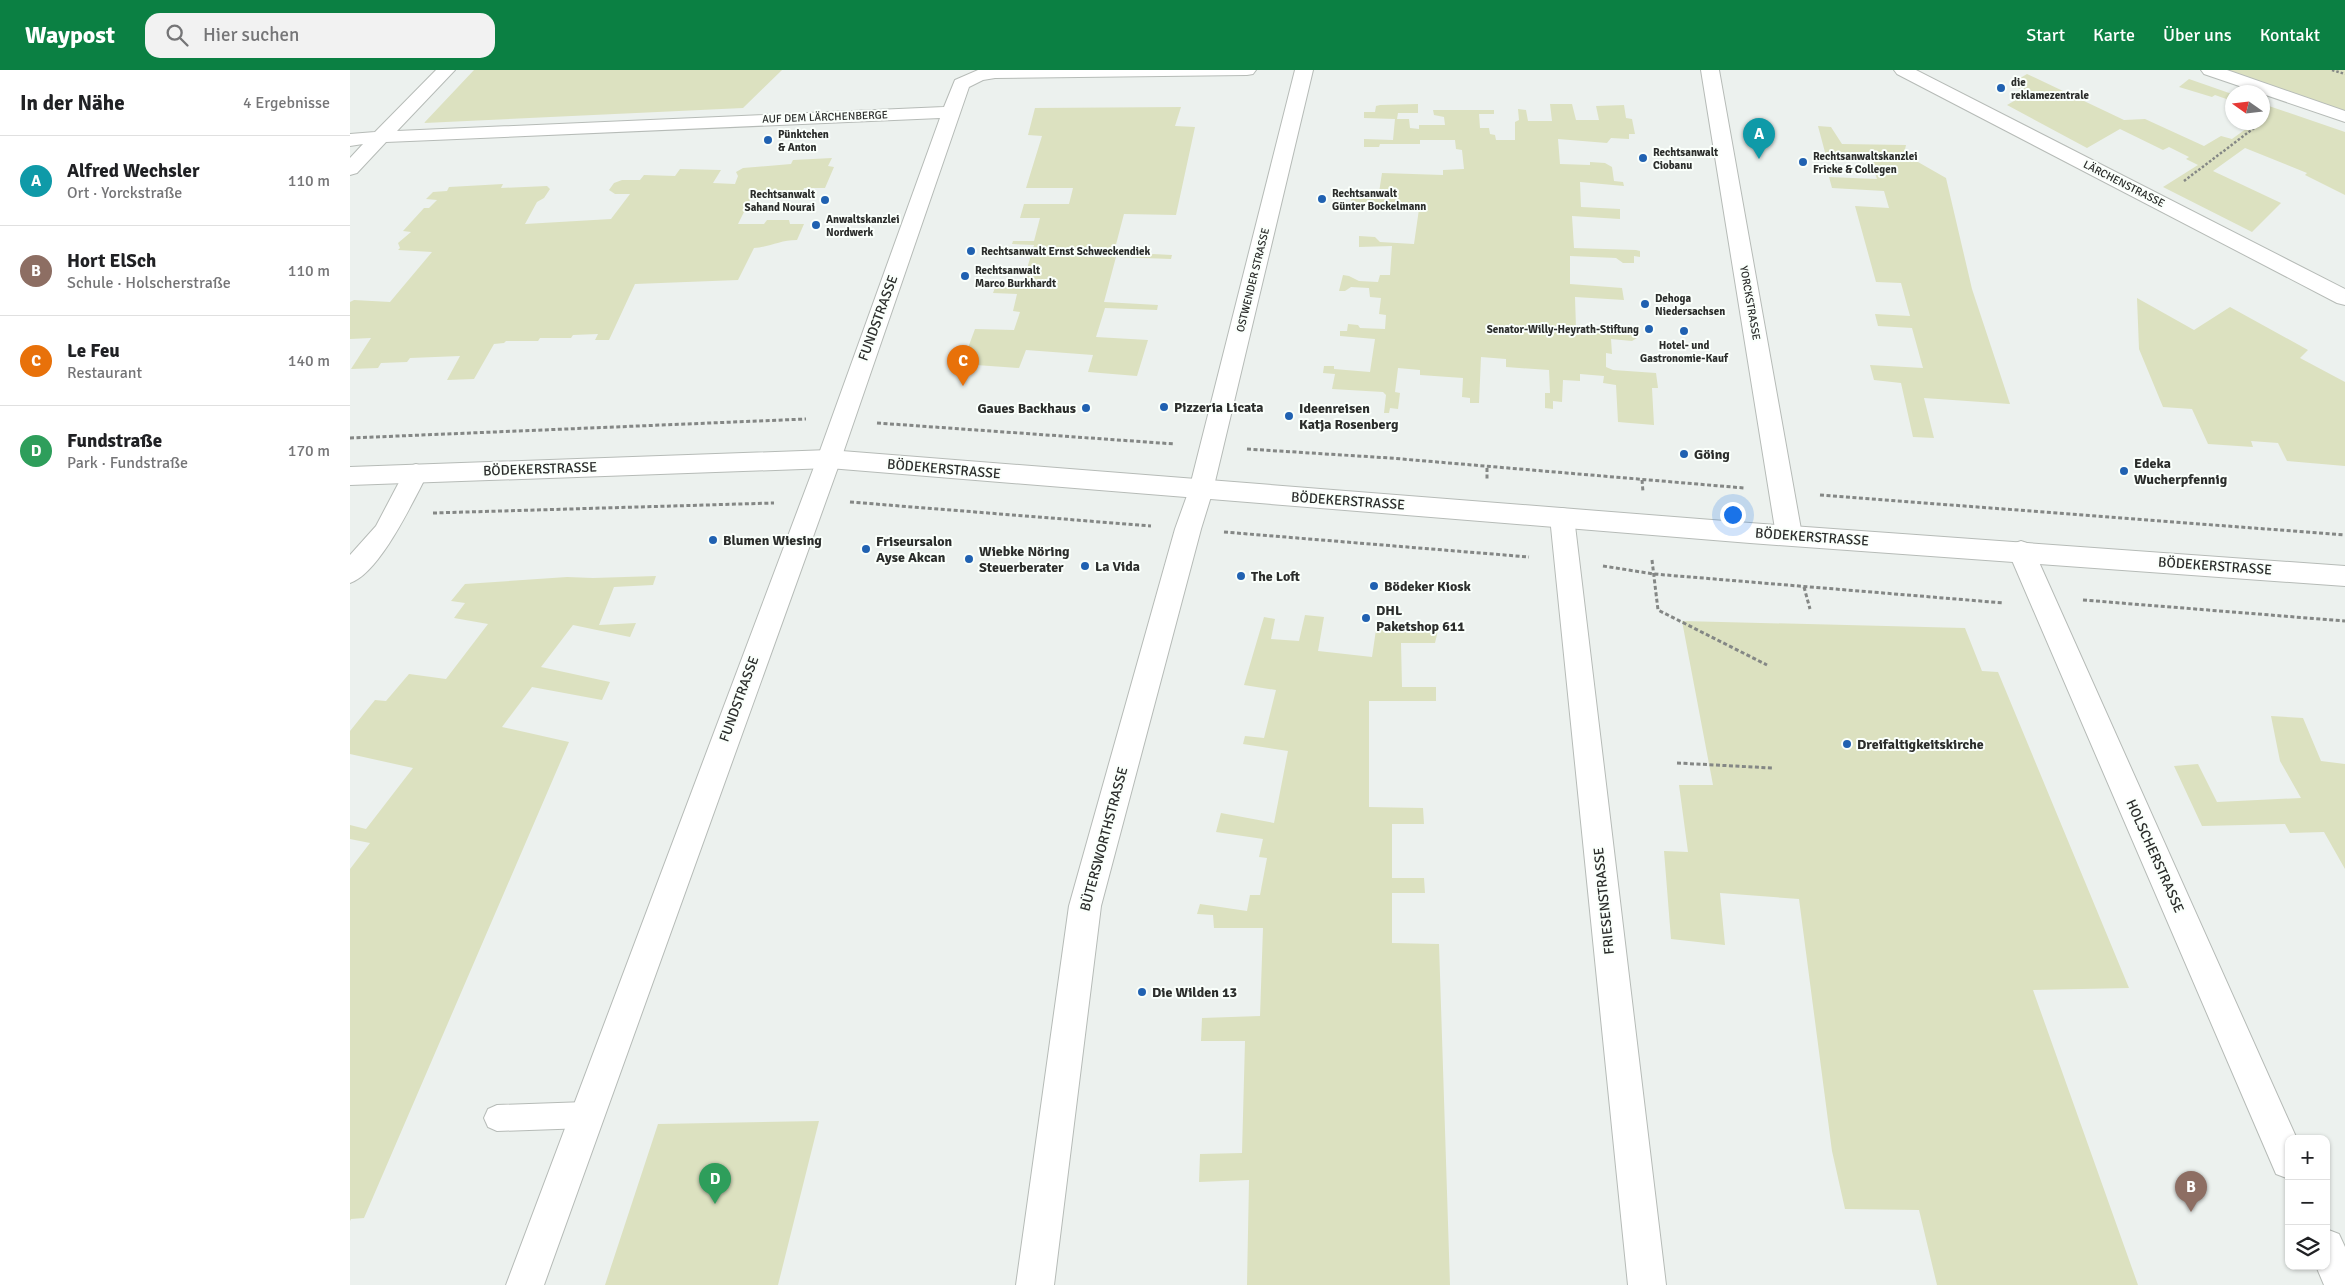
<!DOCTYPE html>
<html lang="de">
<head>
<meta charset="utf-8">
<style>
	body { margin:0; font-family:Signika,sans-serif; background:#f2f2f2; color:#202124 }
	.controls { position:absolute; right:15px; bottom:15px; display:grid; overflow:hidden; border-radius:10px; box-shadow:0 1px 4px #0004 }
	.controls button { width:45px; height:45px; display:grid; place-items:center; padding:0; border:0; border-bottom:1px solid #e0e0e0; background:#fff; color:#202124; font:25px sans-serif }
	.compass { position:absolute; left:1875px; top:15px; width:45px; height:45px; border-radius:50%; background:#fff; box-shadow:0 1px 4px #0004; rotate:284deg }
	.you { position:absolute; left:1382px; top:444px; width:18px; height:18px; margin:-12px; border:4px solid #fff; border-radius:50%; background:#1a73e8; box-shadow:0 0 0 8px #1a73e833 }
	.badge { display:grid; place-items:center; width:32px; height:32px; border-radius:50%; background:#0b8043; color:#fff; font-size:16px; font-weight:700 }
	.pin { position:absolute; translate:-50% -41px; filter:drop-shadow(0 1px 2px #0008) }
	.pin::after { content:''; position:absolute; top:26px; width:18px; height:15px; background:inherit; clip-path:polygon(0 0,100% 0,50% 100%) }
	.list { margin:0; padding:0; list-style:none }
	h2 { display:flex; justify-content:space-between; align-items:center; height:65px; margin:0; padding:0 20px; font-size:21px }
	h2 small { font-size:16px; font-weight:400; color:#757577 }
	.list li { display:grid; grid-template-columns:32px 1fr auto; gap:15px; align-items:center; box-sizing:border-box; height:90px; padding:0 20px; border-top:1px solid #e0e0e0 }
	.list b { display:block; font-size:19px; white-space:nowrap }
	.list p { margin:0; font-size:16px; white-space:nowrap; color:#757577 }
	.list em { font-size:16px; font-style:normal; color:#757577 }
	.icon { flex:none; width:28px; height:28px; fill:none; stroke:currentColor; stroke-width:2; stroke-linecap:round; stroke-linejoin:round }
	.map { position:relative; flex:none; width:1995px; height:1215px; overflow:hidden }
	header { display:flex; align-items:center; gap:30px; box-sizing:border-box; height:70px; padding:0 25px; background:#0b8043; color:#fff }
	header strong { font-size:24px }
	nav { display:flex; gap:28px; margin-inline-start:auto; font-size:18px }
	.search { width:350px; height:45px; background:#f2f2f2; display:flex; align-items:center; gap:12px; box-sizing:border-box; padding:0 18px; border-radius:15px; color:#757577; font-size:19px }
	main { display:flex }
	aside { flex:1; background:#fff }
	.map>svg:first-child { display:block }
	.green { fill:#dce1c0 }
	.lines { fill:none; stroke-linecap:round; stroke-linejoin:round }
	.lane-casing { stroke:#b6bbb7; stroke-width:2 }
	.street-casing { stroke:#b6bbb7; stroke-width:2 }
	.secondary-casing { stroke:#b6bbb7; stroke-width:2 }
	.path-far1 { stroke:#848785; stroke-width:2.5; stroke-dasharray:2.5 2; stroke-linecap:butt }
	.path { stroke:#848785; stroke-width:3; stroke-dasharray:4 2.5; stroke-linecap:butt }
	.lane { fill:#fff; fill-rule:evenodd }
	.street { fill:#fff; fill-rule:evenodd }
	.secondary { fill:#fff; fill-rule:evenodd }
	.poi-dot { fill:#2061b1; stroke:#fafffb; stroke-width:2 }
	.labels { text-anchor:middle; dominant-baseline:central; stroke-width:4; stroke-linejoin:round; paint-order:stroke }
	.far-poi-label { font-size:11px; font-weight:bold; fill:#2b2d2b; stroke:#fafffb; text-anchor:start }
	.far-street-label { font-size:11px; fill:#2b2d2b; stroke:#fafffb }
	.street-label { font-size:14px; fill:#2b2d2b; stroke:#fafffb }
	.poi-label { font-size:14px; font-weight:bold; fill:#2b2d2b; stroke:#fafffb; text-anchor:start }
</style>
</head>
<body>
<header>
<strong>Waypost</strong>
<div class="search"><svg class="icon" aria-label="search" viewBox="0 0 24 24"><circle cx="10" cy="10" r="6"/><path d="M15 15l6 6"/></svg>Hier suchen</div>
<nav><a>Start</a><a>Karte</a><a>Über uns</a><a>Kontakt</a></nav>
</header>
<main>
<aside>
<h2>In der Nähe<small>4 Ergebnisse</small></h2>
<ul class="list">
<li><span class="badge" style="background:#0f9aa8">A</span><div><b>Alfred Wechsler</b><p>Ort · Yorckstraße</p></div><em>110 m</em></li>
<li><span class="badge" style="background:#8d6e63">B</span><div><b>Hort ElSch</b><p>Schule · Holscherstraße</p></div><em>110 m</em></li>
<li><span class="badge" style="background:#e8710a">C</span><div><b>Le Feu</b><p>Restaurant</p></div><em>140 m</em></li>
<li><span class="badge" style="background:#2e9e5b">D</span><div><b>Fundstraße</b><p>Park · Fundstraße</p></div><em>170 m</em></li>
</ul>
</aside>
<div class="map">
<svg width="1995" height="1215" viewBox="0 0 1995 1215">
	<rect width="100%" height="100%" fill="#ecf1ee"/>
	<path class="green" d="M124,0H432L393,38L74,53Z
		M1860,0H1995V47Z
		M1677,4L1774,50L1795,49L1854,76L1871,66L1882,69L1904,53L1912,52L1913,34L1995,62V125L1955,105L1957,103L1895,78L1863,101L1931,133L1902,162L1813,117L1848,95L1836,89L1839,87L1819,77L1813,80L1770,59L1737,78L1657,35L1678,23L1660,14Z
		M1839,9L1882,24V31L1865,25L1862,27L1829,17Z
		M1068,34V43H1048L1047,49H1059L1060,58L1069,59V55H1095L1094,47L1084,45L1083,40H1144V44H1129L1130,58H1139L1140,64L1145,65L1146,70H1165V52L1169,50L1168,39L1176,40L1178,51H1202L1200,34H1222L1226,50H1249L1246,36L1274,35L1276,48L1282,49L1285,64H1279V69L1261,68L1257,73L1208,69L1210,94L1240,95V92L1255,93L1262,97L1264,111L1273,112L1274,116L1230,112L1231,137L1270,139V149L1222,146L1224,178L1286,180L1290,181V187L1284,186V193H1273L1266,188L1220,186V214L1272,218L1274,230L1225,227L1226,258L1272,261L1278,257L1289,258L1290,266L1282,271L1261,269L1262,284L1256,283V297L1263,300L1306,303L1308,318H1302L1304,355L1268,352L1266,315L1253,313L1254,306L1230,304V311L1213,310L1212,332L1203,331V339L1195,338V323H1200L1199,300L1156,297V289L1131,287L1129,333H1120V328L1112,327L1113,308L1070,305V300L1048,298L1045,322L1050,323L1048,339L1040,338L1039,343H1034L1036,325L1033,322L982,319L985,304L973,303L974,296H984V299L1020,302L1025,269L990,266V261H997L998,254L1008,255L1010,258L1035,259L1036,245L1029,244L1031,228L1020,227L1019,218L1001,217L995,221H989L993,205L999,206L1009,211L1028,212L1030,205H1040L1042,176L1009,177V166L1025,167L1030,172L1064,174L1069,139L1000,135L1002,127L1028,129L1032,103L1093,105V100L1114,99L1112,80L1106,79L1105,70H1070V74H1030L1029,77H1014V69L1043,70L1045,49L1014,48V42H1025L1026,36L1030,35Z
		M831,37L825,56L845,57L826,145L774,144L764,182L822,185L821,189L766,187L754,232L808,235L807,240L755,238L746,267L798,270L787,306L738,302L743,285L676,280L669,298L612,294L625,259L664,260L670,242L663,241L667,224L643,223L647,212H673L684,175L662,174L663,171H684L690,148H670L674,134H719L723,118H676L692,66L678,65L685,38Z
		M1468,56L1481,57L1492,74L1556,75L1554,84L1596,108L1622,219L1660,334L1574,328L1584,368L1563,367L1551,313L1524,310L1520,295L1573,298L1562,258L1528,256L1525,244L1560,246L1551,213L1526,212L1505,136L1539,138L1534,121L1482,118L1479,107L1527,109L1520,88L1476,86Z
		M482,88L478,96L484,97L475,118H454L452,124H425L423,128H401L388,154H414L417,150H439L440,154H454L447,170C430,170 420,177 404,178L388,210L285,214L259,270H245L248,264L223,265L221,268H190L188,271H156L154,273L144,274L124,309L97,310L110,286L60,288L57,292L31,293L28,298L1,299L21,268L0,269V232L4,230L40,232L82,182L48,180L50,178L48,173L61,162L53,161L74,138H79L87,130L76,129L83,122L97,121L99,117L153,114L151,118L197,116L200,119L194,128L187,132L175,154L261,149L280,124H265L259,120L264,113L272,110H290L294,105L325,106L330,99L371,100L363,113L385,114L388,106L386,102L393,98L441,94L443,90Z
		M1787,228L1844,260L1880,237L1958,280L1950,288L1995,312V396L1937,391L1928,373L1901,371L1903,377L1858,374L1842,339L1813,337L1789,279Z
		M306,506L303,515L264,517L249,555L286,553L280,567L223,555L191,597L260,612L252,630L182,617L152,657L219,672L14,1148L1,1149L0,1151V799L20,773L0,769V755L16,759L63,698L0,684V661L25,630L36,631L59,604L96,609L138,554L104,548L115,533L101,531L115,514L217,507L243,508Z
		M955,545L974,547L968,581L1022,587L1027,553L1089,556L1085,573H1051L1052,617H1086V631H1019V737L1073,738L1074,754H1042V808H1074L1075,823H1042V873L1089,874L1100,1215H897L899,1110L849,1112L850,1084L892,1083L895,971H851L852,948L910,946L913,858H864L863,845L847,844L850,834L897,841L900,825H910L917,788L909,787L913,769L866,762L871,743L924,753L938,681L893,674L895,666L914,668L926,620L894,615L914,547L925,549L921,569L949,571Z
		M1332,551L1615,558L1632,601L1648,602L1779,918L1683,920L1788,1215H1587L1569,1140L1495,1139L1482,1081L1449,829L1370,823L1375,875L1321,869L1314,781L1338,782L1329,715H1363Z
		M1921,646L1953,648L1971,691L1995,694V799L1974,762L1940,763L1935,754L1852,756L1824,696L1848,694L1867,732L1951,728L1930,691Z
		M469,1051L428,1215H255L308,1054Z"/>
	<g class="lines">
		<defs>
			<path id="lane" d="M236,1032L245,1036L249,1045L245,1054L236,1058L147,1061L138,1057L134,1048L138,1039L147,1035Z"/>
			<path id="street" d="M86,0H105L47,61L594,37L605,10L628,0H906L903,4L897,5L645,8L633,10L619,17L491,389L194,1215H156L467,389L590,48L36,72L7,103L0,105V88L13,74L0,76V64L25,62Z
				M945,0H963L863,420L851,459L751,836L704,1215H666L719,836L825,459L839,420Z
				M1351,0H1369L1452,465L1448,472L1439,475L1430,472L1426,465Z
				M1544,0H1566L1995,219V235L1987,233L1547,4Z
				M66,394L75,397L78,403C63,431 30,503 0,513V485L26,456L57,397Z
				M1212,438L1221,440L1224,447L1316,1215H1278L1200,447L1203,440Z
				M1671,471L1680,474L1684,481L1947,1069H1939V1109L1926,1104L1658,481L1662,474Z
				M1976,1159L1989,1164L1995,1177V1215H1974L1966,1196H1976Z"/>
			<path id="secondary" d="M1851,0H1877L1995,41V52L1854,4Z
				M479,380L1400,453L1995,496V516L1400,473L479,398L0,415V397Z"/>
		</defs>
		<use href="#lane" class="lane-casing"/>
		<use href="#street" class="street-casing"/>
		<use href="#secondary" class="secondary-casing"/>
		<path class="path-far1" d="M1982,0L1995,4
			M1834,111L1912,52"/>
		<path class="path" d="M527,353L825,374
			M0,368L456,349
			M897,379L1040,388L1394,418
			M1137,398V409
			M1292,410L1293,422
			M1470,425L1995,465
			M500,432L801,456
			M83,443L424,433
			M874,462L1179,487
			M1302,490L1308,540L1417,595
			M1253,496L1304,504L1654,533
			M1454,517L1460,539
			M1733,530L1995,551
			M1327,693L1422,698"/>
		<use href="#lane" class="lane"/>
		<use href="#street" class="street"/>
		<use href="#secondary" class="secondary"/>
	</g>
	<g class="poi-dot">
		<circle cx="1651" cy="18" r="5"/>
		<circle cx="418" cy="70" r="5"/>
		<circle cx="1293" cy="88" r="5"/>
		<circle cx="1453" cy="92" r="5"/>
		<circle cx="972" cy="129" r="5"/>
		<circle cx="475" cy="130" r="5"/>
		<circle cx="466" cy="155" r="5"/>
		<circle cx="621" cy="181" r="5"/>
		<circle cx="615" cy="206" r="5"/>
		<circle cx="1295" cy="234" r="5"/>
		<circle cx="1299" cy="259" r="5"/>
		<circle cx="1334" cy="261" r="5"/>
		<circle cx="814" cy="337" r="5"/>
		<circle cx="736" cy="338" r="5"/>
		<circle cx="939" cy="346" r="5"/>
		<circle cx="1334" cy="384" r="5"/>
		<circle cx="1774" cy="401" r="5"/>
		<circle cx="363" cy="470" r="5"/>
		<circle cx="516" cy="479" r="5"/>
		<circle cx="619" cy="489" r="5"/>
		<circle cx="735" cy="496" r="5"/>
		<circle cx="891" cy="506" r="5"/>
		<circle cx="1024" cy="516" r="5"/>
		<circle cx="1016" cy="548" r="5"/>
		<circle cx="1497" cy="674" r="5"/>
		<circle cx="792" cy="922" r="5"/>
	</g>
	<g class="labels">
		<g class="far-poi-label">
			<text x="1661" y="12">die<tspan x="1661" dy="13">reklamezentrale</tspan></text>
			<text x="428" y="64">Pünktchen<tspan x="428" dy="13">&amp; Anton</tspan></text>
			<text x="1303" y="82">Rechtsanwalt<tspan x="1303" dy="13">Ciobanu</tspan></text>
			<text x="1463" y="86">Rechtsanwaltskanzlei<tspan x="1463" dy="13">Fricke &amp; Collegen</tspan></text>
			<text x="982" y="123">Rechtsanwalt<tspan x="982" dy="13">Günter Bockelmann</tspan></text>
			<text x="465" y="124" text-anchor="end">Rechtsanwalt<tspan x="465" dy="13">Sahand Nourai</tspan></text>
			<text x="476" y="149">Anwaltskanzlei<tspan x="476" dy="13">Nordwerk</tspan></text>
			<text x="631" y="181">Rechtsanwalt Ernst Schweckendiek</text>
			<text x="625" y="200">Rechtsanwalt<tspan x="625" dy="13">Marco Burkhardt</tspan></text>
			<text x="1305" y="228">Dehoga<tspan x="1305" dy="13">Niedersachsen</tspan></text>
			<text x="1289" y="259" text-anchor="end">Senator-Willy-Heyrath-Stiftung</text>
			<text x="1334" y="275" text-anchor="middle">Hotel- und<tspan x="1334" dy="13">Gastronomie-Kauf</tspan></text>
		</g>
		<g class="far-street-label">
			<text transform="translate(475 47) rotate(-2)">AUF DEM LÄRCHENBERGE</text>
			<text transform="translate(1774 114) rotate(27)">LÄRCHENSTRASSE</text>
			<text transform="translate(903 210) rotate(-76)">OSTWENDER STRASSE</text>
			<text transform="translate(1400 233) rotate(80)">YORCKSTRASSE</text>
		</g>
		<g class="street-label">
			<text transform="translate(528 248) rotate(-70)">FUNDSTRASSE</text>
			<text transform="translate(190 399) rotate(-2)">BÖDEKERSTRASSE</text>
			<text transform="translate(594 399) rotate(5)">BÖDEKERSTRASSE</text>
			<text transform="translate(998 431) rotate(4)">BÖDEKERSTRASSE</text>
			<text transform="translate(1462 467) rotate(4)">BÖDEKERSTRASSE</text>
			<text transform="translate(1865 496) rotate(4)">BÖDEKERSTRASSE</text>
			<text transform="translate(389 629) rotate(-70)">FUNDSTRASSE</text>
			<text transform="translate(754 769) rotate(-75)">BÜTERSWORTHSTRASSE</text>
			<text transform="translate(1805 786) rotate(66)">HOLSCHERSTRASSE</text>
			<text transform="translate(1254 831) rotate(-96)">FRIESENSTRASSE</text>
		</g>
		<g class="poi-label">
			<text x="824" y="337">Pizzeria Licata</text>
			<text x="726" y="338" text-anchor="end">Gaues Backhaus</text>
			<text x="949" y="338">Ideenreisen<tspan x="949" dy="16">Katja Rosenberg</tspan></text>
			<text x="1344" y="384">Göing</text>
			<text x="1784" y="393">Edeka<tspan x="1784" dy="16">Wucherpfennig</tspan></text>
			<text x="373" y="470">Blumen Wiesing</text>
			<text x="526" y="471">Friseursalon<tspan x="526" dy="16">Ayse Akcan</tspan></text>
			<text x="629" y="481">Wiebke Nöring<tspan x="629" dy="16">Steuerberater</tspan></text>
			<text x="745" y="496">La Vida</text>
			<text x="901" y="506">The Loft</text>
			<text x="1034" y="516">Bödeker Kiosk</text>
			<text x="1026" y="540">DHL<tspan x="1026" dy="16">Paketshop 611</tspan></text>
			<text x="1507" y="674">Dreifaltigkeitskirche</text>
			<text x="802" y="922">Die Wilden 13</text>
		</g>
	</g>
</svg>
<div class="controls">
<button>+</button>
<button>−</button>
<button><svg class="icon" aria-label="layers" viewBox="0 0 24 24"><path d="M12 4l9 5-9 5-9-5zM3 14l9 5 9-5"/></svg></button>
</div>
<svg class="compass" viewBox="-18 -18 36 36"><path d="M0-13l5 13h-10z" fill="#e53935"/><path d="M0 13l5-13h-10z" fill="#757577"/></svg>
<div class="you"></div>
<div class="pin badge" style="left:1409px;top:89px;background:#0f9aa8">A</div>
<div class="pin badge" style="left:1841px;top:1142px;background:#8d6e63">B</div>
<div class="pin badge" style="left:613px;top:316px;background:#e8710a">C</div>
<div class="pin badge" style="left:365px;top:1134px;background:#2e9e5b">D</div>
</div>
</main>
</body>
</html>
